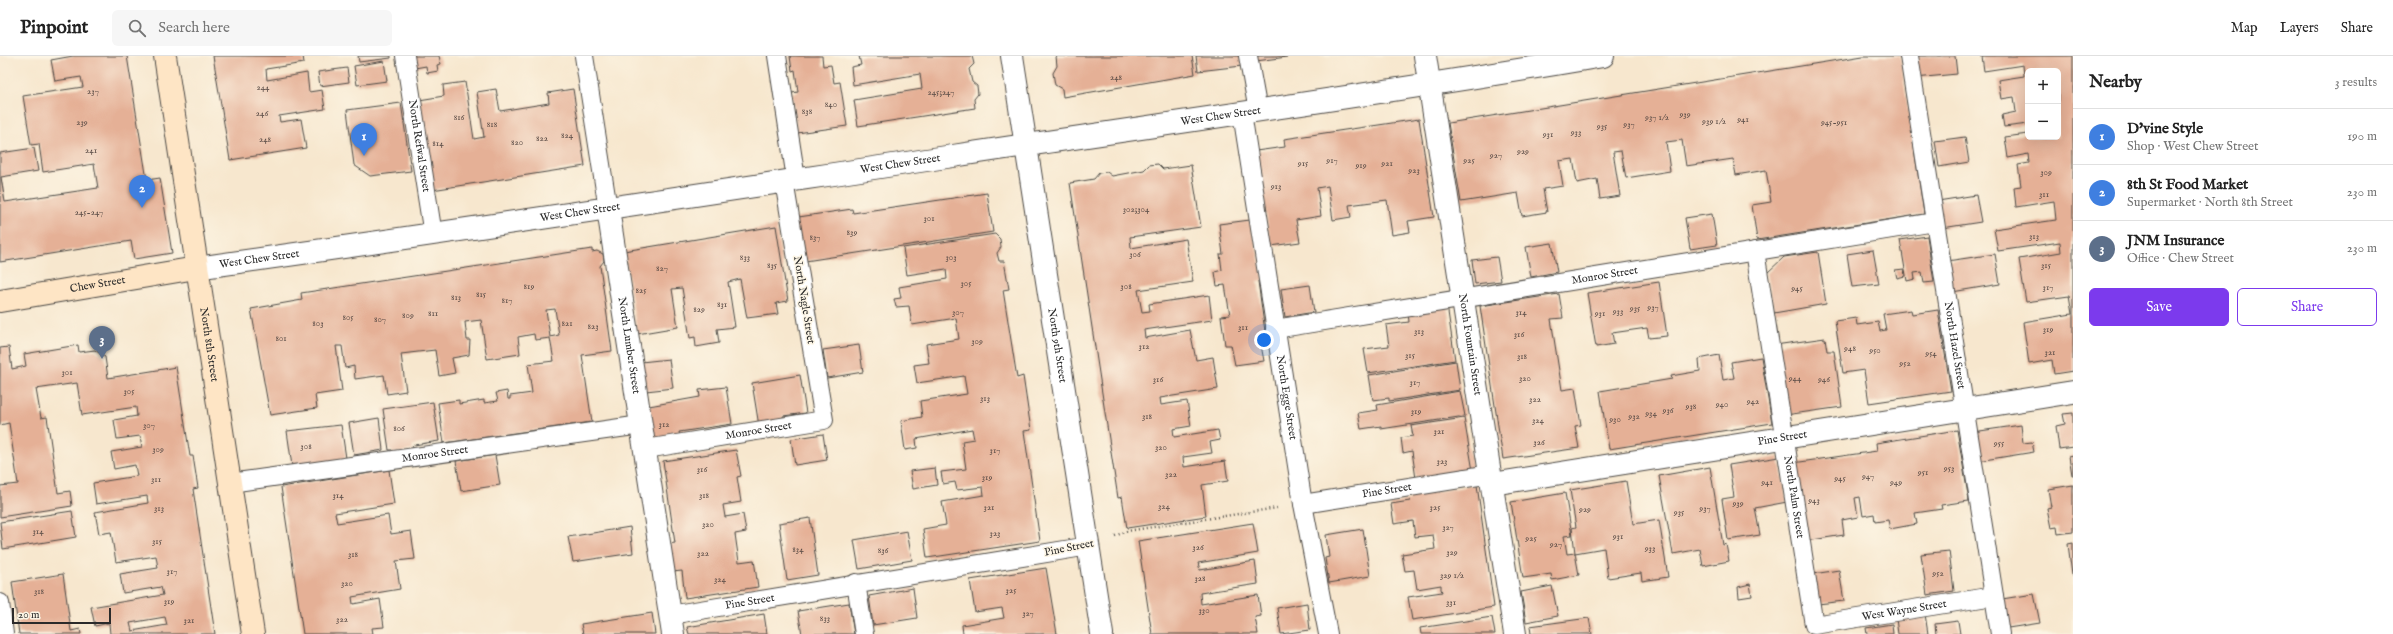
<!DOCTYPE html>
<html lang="en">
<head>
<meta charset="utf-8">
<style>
	body { margin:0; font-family:"IM FELL English",serif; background:#f6f6f6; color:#222 }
	.controls { position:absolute; right:12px; top:12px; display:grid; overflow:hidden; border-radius:6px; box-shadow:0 4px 16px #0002 }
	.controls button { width:36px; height:36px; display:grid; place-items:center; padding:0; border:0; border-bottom:1px solid #e0e0e0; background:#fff; color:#222; font:20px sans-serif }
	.scale { position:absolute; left:12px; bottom:10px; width:99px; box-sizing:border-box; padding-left:4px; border:2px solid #2b2b2b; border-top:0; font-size:11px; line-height:14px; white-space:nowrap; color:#2b2b2b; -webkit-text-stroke:3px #fcf5e5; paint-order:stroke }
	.you { position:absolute; left:1264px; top:284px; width:14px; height:14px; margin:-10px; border:3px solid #fff; border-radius:50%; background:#1a73e8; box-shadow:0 0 0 6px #1a73e833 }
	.badge { display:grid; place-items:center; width:26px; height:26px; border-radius:50%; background:#7c3aed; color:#fff; font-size:13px; font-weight:700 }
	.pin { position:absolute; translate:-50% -33px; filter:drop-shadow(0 1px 2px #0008) }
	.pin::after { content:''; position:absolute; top:21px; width:14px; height:12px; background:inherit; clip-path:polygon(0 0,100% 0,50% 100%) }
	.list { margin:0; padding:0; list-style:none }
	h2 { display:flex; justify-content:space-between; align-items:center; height:52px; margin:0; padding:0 16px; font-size:17px }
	h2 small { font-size:13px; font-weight:400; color:#767676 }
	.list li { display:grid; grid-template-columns:26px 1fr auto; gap:12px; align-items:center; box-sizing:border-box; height:56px; padding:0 16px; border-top:1px solid #e0e0e0 }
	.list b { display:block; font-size:15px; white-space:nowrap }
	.list p { margin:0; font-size:13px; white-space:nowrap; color:#767676 }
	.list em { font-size:13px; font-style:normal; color:#767676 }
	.actions { display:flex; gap:8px; padding:12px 16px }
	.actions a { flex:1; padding:9px 0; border:1px solid #7c3aed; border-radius:6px; text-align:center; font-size:14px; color:#7c3aed }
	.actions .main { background:#7c3aed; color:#fff }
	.icon { flex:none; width:22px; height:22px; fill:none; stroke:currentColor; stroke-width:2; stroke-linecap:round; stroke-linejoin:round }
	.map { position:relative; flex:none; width:2073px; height:578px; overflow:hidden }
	header { display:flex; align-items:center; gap:24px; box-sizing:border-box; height:56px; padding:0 20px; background:#fff; border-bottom:1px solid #e0e0e0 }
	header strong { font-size:19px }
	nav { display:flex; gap:22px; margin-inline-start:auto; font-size:14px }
	.search { width:280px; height:36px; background:#f6f6f6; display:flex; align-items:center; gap:10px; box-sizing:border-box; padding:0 14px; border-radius:6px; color:#767676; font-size:15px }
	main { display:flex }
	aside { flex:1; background:#fff }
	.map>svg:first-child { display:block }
	.building { fill:#e5b096; fill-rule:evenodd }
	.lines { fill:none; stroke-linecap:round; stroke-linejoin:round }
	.lane-casing { stroke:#4a4743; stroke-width:20 }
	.street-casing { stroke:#4a4743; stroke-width:24 }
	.secondary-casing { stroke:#4a4743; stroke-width:24 }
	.path { stroke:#4a4743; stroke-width:2.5; stroke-dasharray:1 3; stroke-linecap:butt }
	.lane { stroke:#fff; stroke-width:18 }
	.street { stroke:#fff; stroke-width:22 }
	.secondary { stroke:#fee5c5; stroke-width:22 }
	.labels { text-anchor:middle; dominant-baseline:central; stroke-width:3; stroke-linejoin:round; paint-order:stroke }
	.number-label { font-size:9px; fill:#5a4c46 }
	.street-label { font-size:11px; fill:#2b2b2b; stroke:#fcf5e5 }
</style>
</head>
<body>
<header>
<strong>Pinpoint</strong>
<div class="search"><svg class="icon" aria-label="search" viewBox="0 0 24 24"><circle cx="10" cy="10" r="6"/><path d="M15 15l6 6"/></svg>Search here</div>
<nav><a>Map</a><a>Layers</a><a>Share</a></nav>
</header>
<main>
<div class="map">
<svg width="2073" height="578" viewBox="0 0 2073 578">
	<rect width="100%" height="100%" fill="#fcf5e5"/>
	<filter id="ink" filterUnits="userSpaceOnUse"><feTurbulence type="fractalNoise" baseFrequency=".025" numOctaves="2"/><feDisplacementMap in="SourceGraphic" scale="8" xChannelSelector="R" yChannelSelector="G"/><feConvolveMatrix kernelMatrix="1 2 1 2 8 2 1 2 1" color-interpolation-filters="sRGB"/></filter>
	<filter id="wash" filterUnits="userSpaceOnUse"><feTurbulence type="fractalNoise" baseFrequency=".012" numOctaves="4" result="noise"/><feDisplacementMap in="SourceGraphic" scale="16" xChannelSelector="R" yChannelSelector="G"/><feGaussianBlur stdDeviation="0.9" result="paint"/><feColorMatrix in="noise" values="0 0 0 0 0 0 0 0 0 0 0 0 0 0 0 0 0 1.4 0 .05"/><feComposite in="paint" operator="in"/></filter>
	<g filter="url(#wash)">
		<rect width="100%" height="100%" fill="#f7e7ce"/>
		<g id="blocks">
			<path class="building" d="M73,0H127L147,124L160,122L172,197L134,203L131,185L0,206V97L34,92L38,115L1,121L5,146L98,132L94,108L43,116L39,88L31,89L23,40L83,31L81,21L55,25L51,4Z
				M213,0H303L304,7L266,13L267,24L307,17L309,36L322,34L325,53L279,60L280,66L301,63L306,92L230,104Z
				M358,0H391V2L359,6Z
				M413,0H439L441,8L437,9L438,15L427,17L426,10L415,12Z
				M790,0H822L823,10L831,9L834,27L840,26L847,70L797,77L792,37L798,36L795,14L792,15Z
				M859,0H972L974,8L969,13L972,26L977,30L978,38L974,43L975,52L858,70L854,44L922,33L920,18L853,29L851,11L861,9Z
				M1056,0H1192L1195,18L1063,41L1062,33L1055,29L1053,17L1057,10Z
				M1196,0H1240L1242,10L1198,15Z
				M1255,0H1287V1L1256,5Z
				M1863,0H1900L1924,158L1757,184L1752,149L1771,146L1766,114L1736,119L1733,103L1686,110L1682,84L1666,86L1670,115L1626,122L1621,95L1613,96L1620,140L1600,143L1597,123L1577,127L1573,103L1559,105L1563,130L1543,133L1547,156L1522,160L1518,137L1461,146L1448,67Z
				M1912,0H1955L1957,18L1915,22Z
				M1982,0H2073V315L2054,318L2052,304L2029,308L2023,266L2072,258L2069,240L2026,246L2019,203L2061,196L2060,186L1998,195L1994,173L2056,164L2054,145L2016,151L2014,131L2021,130L2018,109L2029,107L2028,98L2008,102L2005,81L2028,78V81H2058V15H2028V68L2004,71L2002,59L2016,56L2014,41L2001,43L1998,24L2024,20L2023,9L1984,15Z
				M384,5L387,25L357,29L354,10Z
				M347,12L349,26L320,30L318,16Z
				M465,26L474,83L484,81L477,36L496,33L500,55L549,47L548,37L573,33L585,110L432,134L419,44L444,40L443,29Z
				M401,47L411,115L370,120L354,109L347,54Z
				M1419,63L1434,161L1408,165L1410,176L1392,179L1387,144L1349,149L1351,161L1333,164L1328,130L1317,132L1321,160L1296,164L1300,186L1271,190L1256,95L1285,91L1284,83Z
				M1965,81L1969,106L1939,111L1935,85Z
				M1158,108L1163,113L1191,109L1201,171L1130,181L1131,192L1186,183L1193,226L1138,234L1142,256L1150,255L1149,248L1209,239L1212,264L1144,274L1145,282L1190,274L1196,304L1213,301L1218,333L1160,342L1161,349L1187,345L1191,370L1173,373L1174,381L1218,374L1220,384L1210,386L1212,397L1183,401L1184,411L1225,405L1228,425L1202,429L1206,460L1127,472L1122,441L1118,442L1070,127L1094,123L1099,117L1107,116L1112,120L1144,114L1149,109Z
				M987,137L993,176L799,206L792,162L852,153L853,157Z
				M1976,139L1981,166L1942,172L1938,145Z
				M1712,158L1717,189L1690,193L1685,162Z
				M1250,164L1264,224L1258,225L1266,283L1260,284L1264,305L1235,309L1231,289H1225L1221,260L1230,259L1225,229L1217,230L1215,216L1222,214L1220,198H1223L1219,168Z
				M776,170L788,245L776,247L778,258L747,262L740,223L728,226L735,271L717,273L719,287L696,291L695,281L690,282L682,232L672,233L678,271L637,278L624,195Z
				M995,178L1000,183L1001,191L997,197L999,205H1004L1009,233L1003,234L1017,322L1023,320L1031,374L1024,375L1040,485L927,502L923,473L946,469L942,446L984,439L983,431L957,434L955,426L943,428L941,416L966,413L962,385L974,383L972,373L916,383L917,392L905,394L901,365L922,361L920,345L967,338L964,320L917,327L914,309L929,307L926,288L959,283L956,262L912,269L909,250L896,251L894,243L901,242L899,231L947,223L946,213L907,219L903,192Z
				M1927,180L1934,226L1924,227L1922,216L1914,217L1915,223L1907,225L1900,184Z
				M1552,187L1557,216L1531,221L1526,191Z
				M592,193V196L597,195L603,198L604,205L600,210L612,295L582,299L592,366L444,387L438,347L459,344V348L484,344V347L498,345L496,337L507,335L508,343H510V340L532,337L528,308L554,305L550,282L535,284L534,278L518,281L520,298L487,303L481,264L465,266L467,284H470L469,299L452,302L455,317L439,320L435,294L401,298L406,335L387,338L384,319L355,323L354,310L345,312L342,290H336L342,335L315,339L317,352L270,359L251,253L302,244L301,237ZM555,253L559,279L550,281L546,254Z
				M1873,194L1879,228L1852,231L1847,198Z
				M1818,196L1826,248L1774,257L1767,217L1784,201Z
				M1995,198L2000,228L1952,236L1947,205Z
				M1497,201L1501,225L1475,228L1472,204Z
				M1904,213L1905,220L1897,222L1895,214Z
				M1659,226L1667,280L1649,282L1647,272L1612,277L1614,288L1596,291L1587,237Z
				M1310,229L1314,256L1285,261L1281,233Z
				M1559,238L1563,262L1551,263L1562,334L1575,332L1581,369L1575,370L1579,392L1503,403L1480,250Z
				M1447,249L1455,304L1368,317L1364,293L1389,290L1386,269L1409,266L1408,256Z
				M1911,254L1912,258L1938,254L1951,335L1869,347L1864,314L1843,317L1835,265L1856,262L1857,269L1878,266L1880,275L1886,274L1883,258Z
				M1825,282L1827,295H1834L1842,351L1785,359L1775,289Z
				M78,289L79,296L95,294L105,301L108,322L176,311L190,400H193L198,432L193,433L215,578H110L109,567L95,570L91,551L163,539L161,531L123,537L120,518L158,512L156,500L116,506L111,476L99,478L95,456L148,447L147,440L96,448L93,427L137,420L135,409L114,413L111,396L142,391L140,380L117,383L114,364L137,360L136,351L82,359L77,327L36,333L41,362L47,361L58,437L70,435L72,450L0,461V430L18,428L9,367L0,369V292L9,291L12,313L26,310L24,298ZM165,561L167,569L132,575L130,567Z
				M859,289L863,316L827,322L823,294Z
				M1719,299L1723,324L1734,322L1731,306L1761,301L1772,367L1609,393L1600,335L1672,323L1671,320L1700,315L1699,303Z
				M669,303L673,332L646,335L641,306Z
				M1456,305L1460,334L1389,345V342L1373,344L1369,319Z
				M800,319L806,357L783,360L784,365L759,370L752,327Z
				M726,331L732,368L679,376L681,385L653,389L648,360H651L649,350L700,341L699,334Z
				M1460,335L1465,360L1381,373V370L1361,373L1358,357L1378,354L1377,349Z
				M433,346L439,385L414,389L412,390L413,394L392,398V394H389L383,353Z
				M2073,357V391L2059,393L2056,370L2065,368L2063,358Z
				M379,362L383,394L354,399L349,367Z
				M1464,362L1473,415L1416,423L1412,395L1403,397L1401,382L1413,380L1411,370Z
				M341,369L346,402L293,417L287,375Z
				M2021,369L2023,387L2032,386L2034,396L1978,405L1973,376Z
				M1957,374L1969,445L1941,449L1942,453L1915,457L1917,468L1890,473L1888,464L1875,466L1874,458L1863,460L1860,441L1855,442L1858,461L1842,464L1844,479L1805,485L1793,407L1877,395L1876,387Z
				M823,378L827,404L795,409L791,383Z
				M736,394L741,420L737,421L741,446L723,449L725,461L743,458L746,476L735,478L739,506L754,504L758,531L685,542L682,515L672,516L668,488L675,487L663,405Z
				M495,399L500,429L461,435L456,405Z
				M2073,399V419H2072L2069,400Z
				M1779,401L1787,446L1755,452L1760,479L1728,484L1722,443L1734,441L1729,409Z
				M1710,411L1723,489L1726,488L1729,505L1703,510L1700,493L1673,498L1659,420Z
				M935,412L937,429L913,433L910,415Z
				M389,414L394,448L335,457L337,467L388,459L391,478L411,475L415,503L396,505L400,533L352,541L353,548L380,543L384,571L372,572L373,578H303L281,431Z
				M1626,425L1633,468L1659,464L1668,521L1642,525L1641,517L1608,522L1604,492L1575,497L1572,472L1576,471L1570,434Z
				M1477,429L1494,551L1412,564L1408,541L1442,536L1441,533V529L1417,533L1414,514L1405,515L1402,498L1435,493L1433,479L1415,481L1413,465L1394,468L1391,448L1410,445L1409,440Z
				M2073,429V476L2058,478L2057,471L2051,472L2047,452L2051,451L2048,433Z
				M1565,437L1572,479L1564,480L1567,498L1575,497L1579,519L1552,524L1551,518L1523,522L1511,446Z
				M72,455L76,481L3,493L0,466Z
				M810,462L818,519L787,524L779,467Z
				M1253,467L1258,497L1198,507L1200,514L1255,505L1258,528L1200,537L1201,548L1258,539L1261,560L1255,561L1258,578H1152L1138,485Z
				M630,471L633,497L573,506L568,481Z
				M1363,473L1370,520L1329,527L1325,502L1329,501L1326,479Z
				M907,475L912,504L859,513L854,484Z
				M2073,487V519H2072L2068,488Z
				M1949,495L1954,535L1927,539L1921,498Z
				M1046,512L1057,578H963L962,569L1004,562L1002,552L975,556L970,524Z
				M1839,514L1844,545L1818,548L1813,518Z
				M63,518L71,575L80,573L81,578H19L12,526Z
				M1750,528L1752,540L1739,542L1738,531Z
				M1552,530L1558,560L1526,566L1521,536Z
				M913,532L917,562L873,569L869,540Z
				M2034,538L2040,567L2008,572L2002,543Z
				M849,547L854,578H802L798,555Z
				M1307,547L1310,574L1281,578L1277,552Z
				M652,557L655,578H583L581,568Z
				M764,558L767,578H689L687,571Z
				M1925,558L1928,578H1898L1896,563Z
				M1492,561L1495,578H1421L1420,572Z
				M1589,562L1592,578H1531L1530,570Z
				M1958,565L1960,578H1936L1935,568Z
				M1892,568L1893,578H1867L1866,572Z"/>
		</g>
	</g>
	<g filter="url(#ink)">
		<use href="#blocks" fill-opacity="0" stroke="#4a4743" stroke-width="1"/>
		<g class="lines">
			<defs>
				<g id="lane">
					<path id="s1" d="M405,0L433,179"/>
					<path d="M584,0L608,153"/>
					<path d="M777,0L796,123"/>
					<path d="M1248,0L1258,55"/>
					<path id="s2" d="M1909,0L2000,578"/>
					<path id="s3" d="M1242,57L1303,448L1328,578"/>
					<path id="s4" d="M1755,195L1814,569L1994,540"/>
					<path id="s5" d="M1275,273L1935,166"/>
					<path id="s6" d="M646,393L824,364L784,125"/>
					<path id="s7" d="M230,427L641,369"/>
					<path id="s8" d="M1303,448L1491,418"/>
					<path d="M856,527L864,578"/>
					<path d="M0,547L4,578"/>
					<path id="s9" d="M670,559L1089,490"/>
				</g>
				<g id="street">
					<path id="s10" d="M1012,0L1102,578"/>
					<path id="s11" d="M1425,0L1515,578"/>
					<path id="s12" d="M608,153L673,578"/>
					<path id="s13" d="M196,212C449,177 701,138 953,100C1170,67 1387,37 1603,0"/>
					<path id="s14" d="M1492,428L2073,336"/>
				</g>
				<g id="secondary">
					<path id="s15" d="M165,0L253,578"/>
					<path id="s16" d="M0,245L196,212"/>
				</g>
			</defs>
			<use href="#lane" class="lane-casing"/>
			<use href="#street" class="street-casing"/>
			<use href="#secondary" class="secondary-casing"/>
			<path class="path" d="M1115,480L1127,475L1277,452"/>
			<use href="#lane" class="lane"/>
			<use href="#street" class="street"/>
			<use href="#secondary" class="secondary"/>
		</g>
	</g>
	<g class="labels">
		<g class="number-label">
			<text x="1116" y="21">248</text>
			<text x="263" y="31">244</text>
			<text x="93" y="35">237</text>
			<text x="941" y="36">245;247</text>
			<text x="831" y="48">840</text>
			<text x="807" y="55">838</text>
			<text x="262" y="57">246</text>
			<text x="1685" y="58">939</text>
			<text x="459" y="61">816</text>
			<text x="1657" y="61">937 1/2</text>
			<text x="1743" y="63">941</text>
			<text x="1714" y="65">939 1/2</text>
			<text x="82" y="66">239</text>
			<text x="1834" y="66">945-951</text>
			<text x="492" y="68">818</text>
			<text x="1629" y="68">937</text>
			<text x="1602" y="70">935</text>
			<text x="1576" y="76">933</text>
			<text x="1548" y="78">931</text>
			<text x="567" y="79">824</text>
			<text x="542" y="82">822</text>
			<text x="265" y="83">248</text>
			<text x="517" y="86">820</text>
			<text x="438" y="87">814</text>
			<text x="91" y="94">241</text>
			<text x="1523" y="95">929</text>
			<text x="1496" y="99">927</text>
			<text x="1332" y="104">917</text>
			<text x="1469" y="104">925</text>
			<text x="1303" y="107">915</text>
			<text x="1387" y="107">921</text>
			<text x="1361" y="109">919</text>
			<text x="1414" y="114">923</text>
			<text x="2046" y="116">309</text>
			<text x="1276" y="130">913</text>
			<text x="2044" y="138">311</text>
			<text x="1136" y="153">302;304</text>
			<text x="89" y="156">245-247</text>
			<text x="929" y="162">301</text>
			<text x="852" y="176">839</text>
			<text x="2034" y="180">313</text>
			<text x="815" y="181">837</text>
			<text x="1135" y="198">306</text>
			<text x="745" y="201">833</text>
			<text x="951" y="201">303</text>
			<text x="772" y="209">835</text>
			<text x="2046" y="209">315</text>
			<text x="662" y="212">827</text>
			<text x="966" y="227">305</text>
			<text x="529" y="230">819</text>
			<text x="1126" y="230">308</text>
			<text x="2048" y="231">317</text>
			<text x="1797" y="232">945</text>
			<text x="641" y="234">825</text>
			<text x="481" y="238">815</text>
			<text x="456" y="241">813</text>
			<text x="507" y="244">817</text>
			<text x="722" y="248">831</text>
			<text x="1653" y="251">937</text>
			<text x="1635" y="252">935</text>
			<text x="699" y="253">829</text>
			<text x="1618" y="255">933</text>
			<text x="958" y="256">307</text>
			<text x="1521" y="256">314</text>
			<text x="433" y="257">811</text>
			<text x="1600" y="257">931</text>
			<text x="408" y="259">809</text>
			<text x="348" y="261">805</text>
			<text x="380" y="263">807</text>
			<text x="318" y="267">803</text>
			<text x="567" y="267">821</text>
			<text x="593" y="270">823</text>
			<text x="1243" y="271">311</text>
			<text x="2048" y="273">319</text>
			<text x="1419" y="275">313</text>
			<text x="1519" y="278">316</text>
			<text x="281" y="282">801</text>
			<text x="977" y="285">309</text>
			<text x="1144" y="290">312</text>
			<text x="1850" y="292">948</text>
			<text x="1875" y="294">950</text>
			<text x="2050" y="296">321</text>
			<text x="1931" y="297">954</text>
			<text x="1410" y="299">315</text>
			<text x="1522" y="300">318</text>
			<text x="1905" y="307">952</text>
			<text x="67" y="316">301</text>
			<text x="1525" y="322">320</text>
			<text x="1795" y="322">944</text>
			<text x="1158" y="323">316</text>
			<text x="1824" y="323">946</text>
			<text x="1415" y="326">317</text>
			<text x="129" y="335">305</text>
			<text x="985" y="342">313</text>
			<text x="1535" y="343">322</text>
			<text x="1753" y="345">942</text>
			<text x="1722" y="348">940</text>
			<text x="1691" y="350">938</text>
			<text x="1668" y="354">936</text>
			<text x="1416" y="355">319</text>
			<text x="1651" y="357">934</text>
			<text x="1147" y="360">318</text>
			<text x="1634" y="360">932</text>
			<text x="1615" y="363">930</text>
			<text x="1538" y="364">324</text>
			<text x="664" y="368">312</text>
			<text x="149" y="369">307</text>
			<text x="399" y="372">806</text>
			<text x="1439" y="375">321</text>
			<text x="1539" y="386">326</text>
			<text x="1999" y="387">955</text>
			<text x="306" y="390">308</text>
			<text x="1161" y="391">320</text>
			<text x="158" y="393">309</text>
			<text x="995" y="394">317</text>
			<text x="1442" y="405">323</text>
			<text x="1949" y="412">953</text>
			<text x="702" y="413">316</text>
			<text x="1923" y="416">951</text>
			<text x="1171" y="418">322</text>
			<text x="1868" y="420">947</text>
			<text x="987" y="421">319</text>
			<text x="1840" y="422">945</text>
			<text x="156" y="423">311</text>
			<text x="1767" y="426">941</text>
			<text x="1896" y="426">949</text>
			<text x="338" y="439">314</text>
			<text x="704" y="439">318</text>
			<text x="1814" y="444">943</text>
			<text x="1738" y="447">939</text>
			<text x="1164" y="450">324</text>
			<text x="989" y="451">321</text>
			<text x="1435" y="451">325</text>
			<text x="159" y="452">313</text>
			<text x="1705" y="452">937</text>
			<text x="1585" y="453">929</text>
			<text x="1679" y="456">935</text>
			<text x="708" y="468">320</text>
			<text x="1448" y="471">327</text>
			<text x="38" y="475">314</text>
			<text x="995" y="477">323</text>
			<text x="1618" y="480">931</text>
			<text x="1531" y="482">925</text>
			<text x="157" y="485">315</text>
			<text x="1556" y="488">927</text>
			<text x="1198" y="491">326</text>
			<text x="1650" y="492">933</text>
			<text x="798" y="493">834</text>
			<text x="883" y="494">836</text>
			<text x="1452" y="496">329</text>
			<text x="703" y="497">322</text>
			<text x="353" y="498">318</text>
			<text x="172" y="515">317</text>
			<text x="1938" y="517">952</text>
			<text x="1452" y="519">329 1/2</text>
			<text x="1200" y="522">328</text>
			<text x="720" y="523">324</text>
			<text x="347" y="527">320</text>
			<text x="1011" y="534">325</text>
			<text x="39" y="535">318</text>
			<text x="169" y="545">319</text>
			<text x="1451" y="546">331</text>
			<text x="1204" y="554">330</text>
			<text x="1028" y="557">327</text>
			<text x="825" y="562">833</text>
			<text x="342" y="563">322</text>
			<text x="189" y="564">321</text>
		</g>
		<g class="street-label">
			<text stroke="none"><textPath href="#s13" startOffset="1036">West Chew Street</textPath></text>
			<text stroke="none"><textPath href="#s1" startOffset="91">North Refwal Street</textPath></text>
			<text stroke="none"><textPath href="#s13" startOffset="712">West Chew Street</textPath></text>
			<text stroke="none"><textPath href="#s13" startOffset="388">West Chew Street</textPath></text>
			<text stroke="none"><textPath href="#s13" startOffset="64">West Chew Street</textPath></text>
			<text stroke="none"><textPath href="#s5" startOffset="334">Monroe Street</textPath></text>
			<text stroke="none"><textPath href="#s16" startOffset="99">Chew Street</textPath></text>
			<text transform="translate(804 244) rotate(81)">North Nagle Street</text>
			<text stroke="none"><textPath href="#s15" startOffset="292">North 8th Street</textPath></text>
			<text stroke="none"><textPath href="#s12" startOffset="138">North Lumber Street</textPath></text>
			<text stroke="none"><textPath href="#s10" startOffset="293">North 9th Street</textPath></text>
			<text stroke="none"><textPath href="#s11" startOffset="292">North Fountain Street</textPath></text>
			<text stroke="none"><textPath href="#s2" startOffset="293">North Hazel Street</textPath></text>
			<text stroke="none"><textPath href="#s3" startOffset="288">North Egge Street</textPath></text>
			<text stroke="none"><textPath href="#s6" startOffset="114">Monroe Street</textPath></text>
			<text stroke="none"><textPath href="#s14" startOffset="294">Pine Street</textPath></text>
			<text stroke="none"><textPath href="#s7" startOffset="207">Monroe Street</textPath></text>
			<text stroke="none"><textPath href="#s8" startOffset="85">Pine Street</textPath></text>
			<text stroke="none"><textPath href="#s4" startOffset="249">North Palm Street</textPath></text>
			<text transform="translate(1069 492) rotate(-11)">Pine Street</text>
			<text stroke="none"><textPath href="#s9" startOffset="81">Pine Street</textPath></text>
			<text stroke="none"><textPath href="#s4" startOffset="470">West Wayne Street</textPath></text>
		</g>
	</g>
</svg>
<div class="controls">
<button>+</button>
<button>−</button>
</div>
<div class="scale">20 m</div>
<div class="you"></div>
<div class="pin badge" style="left:364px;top:100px;background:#3f7fe0">1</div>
<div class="pin badge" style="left:142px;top:152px;background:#3f7fe0">2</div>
<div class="pin badge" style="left:102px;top:303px;background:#5c6f8a">3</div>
</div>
<aside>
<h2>Nearby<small>3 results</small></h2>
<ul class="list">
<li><span class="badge" style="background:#3f7fe0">1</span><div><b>D'vine Style</b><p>Shop · West Chew Street</p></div><em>190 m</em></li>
<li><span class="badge" style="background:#3f7fe0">2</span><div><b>8th St Food Market</b><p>Supermarket · North 8th Street</p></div><em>230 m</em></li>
<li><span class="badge" style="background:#5c6f8a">3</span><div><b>JNM Insurance</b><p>Office · Chew Street</p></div><em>230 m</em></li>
</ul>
<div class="actions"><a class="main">Save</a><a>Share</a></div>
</aside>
</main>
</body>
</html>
